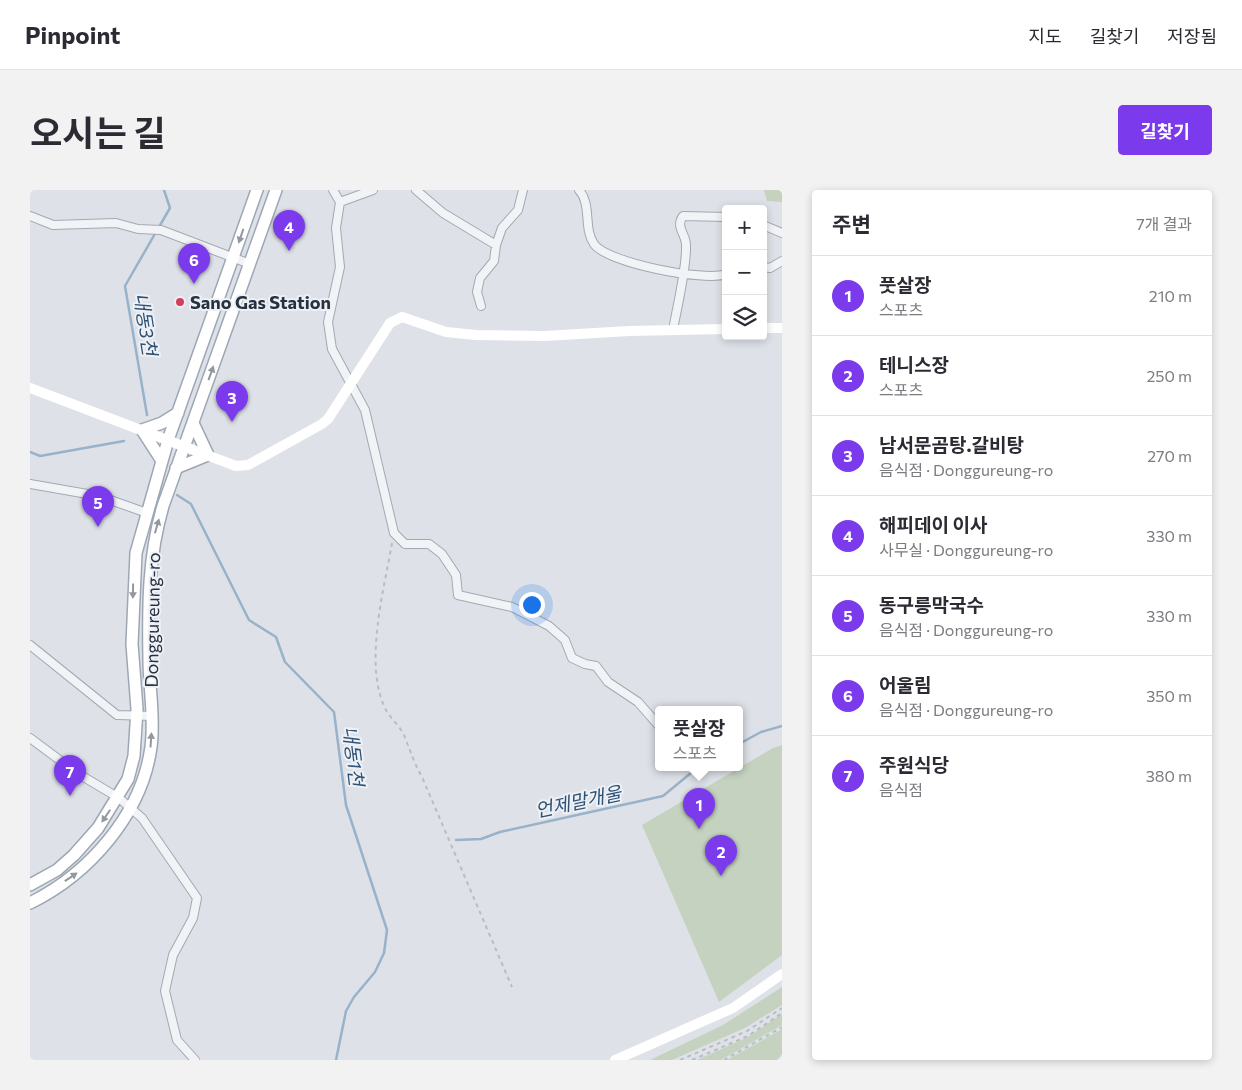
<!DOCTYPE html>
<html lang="ko">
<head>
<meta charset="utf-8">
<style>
	body { margin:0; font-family:Commissioner,"Noto Sans KR",sans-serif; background:#f2f2f3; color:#2b2b33 }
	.controls { position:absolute; right:15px; top:15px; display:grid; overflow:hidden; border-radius:5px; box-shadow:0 2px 8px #0003 }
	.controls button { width:45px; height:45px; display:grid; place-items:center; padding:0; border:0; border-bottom:1px solid #e1e1e2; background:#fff; color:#2b2b33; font:25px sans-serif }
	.you { position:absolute; left:501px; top:414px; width:18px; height:18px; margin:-12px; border:4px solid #fff; border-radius:50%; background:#1a73e8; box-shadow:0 0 0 8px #1a73e833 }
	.badge { display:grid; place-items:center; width:32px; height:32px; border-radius:50%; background:#7c3aed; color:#fff; font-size:16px; font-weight:700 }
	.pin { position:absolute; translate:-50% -41px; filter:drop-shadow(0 1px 2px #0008) }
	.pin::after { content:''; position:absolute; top:26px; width:18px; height:15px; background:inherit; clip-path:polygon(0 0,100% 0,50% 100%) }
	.popup { position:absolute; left:625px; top:516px; width:88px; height:65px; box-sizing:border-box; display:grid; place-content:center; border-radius:5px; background:#fff; filter:drop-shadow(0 1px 4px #0005); font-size:16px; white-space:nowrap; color:#7c7c81 }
	.popup b { font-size:19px; color:#2b2b33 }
	.popup::after { content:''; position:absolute; left:50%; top:100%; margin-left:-10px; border:10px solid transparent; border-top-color:#fff }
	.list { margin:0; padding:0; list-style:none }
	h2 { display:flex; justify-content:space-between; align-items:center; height:65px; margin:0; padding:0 20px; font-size:21px }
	h2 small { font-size:16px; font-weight:400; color:#7c7c81 }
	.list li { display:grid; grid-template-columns:32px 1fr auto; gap:15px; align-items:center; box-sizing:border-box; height:80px; padding:0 20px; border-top:1px solid #e1e1e2 }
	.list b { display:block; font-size:19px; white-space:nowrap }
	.list p { margin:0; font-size:16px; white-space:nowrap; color:#7c7c81 }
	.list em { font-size:16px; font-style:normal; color:#7c7c81 }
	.icon { flex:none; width:28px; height:28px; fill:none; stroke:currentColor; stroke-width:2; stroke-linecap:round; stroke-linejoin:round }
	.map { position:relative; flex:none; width:752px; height:870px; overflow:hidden; border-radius:5px }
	header { display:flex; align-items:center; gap:30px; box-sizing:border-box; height:70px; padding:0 25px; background:#fff; border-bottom:1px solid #e1e1e2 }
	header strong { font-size:24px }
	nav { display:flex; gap:28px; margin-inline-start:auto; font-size:18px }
	.intro { display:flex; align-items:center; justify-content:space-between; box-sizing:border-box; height:120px; padding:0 30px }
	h1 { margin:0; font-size:35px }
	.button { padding:12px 22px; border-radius:5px; background:#7c3aed; color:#fff; font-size:18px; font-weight:700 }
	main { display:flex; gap:30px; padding:0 30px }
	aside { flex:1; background:#fff; border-radius:5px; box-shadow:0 2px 8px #0003 }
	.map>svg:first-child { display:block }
	.green { fill:#c4d2bf }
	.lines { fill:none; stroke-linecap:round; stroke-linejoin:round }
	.stream { stroke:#98b2c9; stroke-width:2.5 }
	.street-casing { stroke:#a3a9b2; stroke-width:10 }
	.primary-casing { stroke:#9da7b4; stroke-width:14 }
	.path { stroke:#b8bdc3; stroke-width:2; stroke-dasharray:4 4; stroke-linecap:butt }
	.street { stroke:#f1f3f6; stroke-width:8 }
	.secondary { stroke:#fff; stroke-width:10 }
	.primary { stroke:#fff; stroke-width:11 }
	.oneway { fill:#93989f }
	.poi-dot { fill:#d13f5a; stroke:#edf1f6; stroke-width:2 }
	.labels { text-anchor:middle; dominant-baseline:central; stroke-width:4; stroke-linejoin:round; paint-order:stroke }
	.poi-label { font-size:18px; font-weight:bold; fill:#27313f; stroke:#edf1f6; text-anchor:start }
	.street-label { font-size:18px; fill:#27313f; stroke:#edf1f6 }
	.water-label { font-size:19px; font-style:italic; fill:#305174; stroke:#edf1f6 }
</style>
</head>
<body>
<header>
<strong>Pinpoint</strong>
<nav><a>지도</a><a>길찾기</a><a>저장됨</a></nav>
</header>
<div class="intro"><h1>오시는 길</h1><a class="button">길찾기</a></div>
<main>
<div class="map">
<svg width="752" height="870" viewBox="0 0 752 870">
	<rect width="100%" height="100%" fill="#dee2e8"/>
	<path class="green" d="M734,0H752V12L737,11Z
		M752,555V765L689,812L612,635L743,558Z
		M752,797V815L715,838L642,870H620L693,835Z
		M752,824V835L691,870H667L718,847Z
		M752,839V864L747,870H697Z"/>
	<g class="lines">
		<path class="stream" d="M129,37L140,18L134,0
			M117,225L95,96L126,42
			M0,262L10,266L94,251
			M147,305L161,314L219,430L246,447L255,472L304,522L316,615L357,740L354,763L345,782L324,807L316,821L306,870
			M709,554L731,542L752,536
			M426,650L451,649L470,642L633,606L667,578"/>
		<defs>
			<path id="street" d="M303,0L310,12L306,38L310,77L298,132L302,159L335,220L364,343L375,354H399L412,364L426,385L428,405L482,417L519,436L535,450L542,468L555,474L566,476L578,492L608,512L629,536
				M386,0L413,23L466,55
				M549,0C562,14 553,38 564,54C577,73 675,92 696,84
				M310,12L343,0
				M0,26L23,35L86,33L108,39L131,40L220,74
				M733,35L752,43
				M733,77L740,78L752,71
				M451,116L447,102L450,88L464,71L466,55L472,38L488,20L493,0
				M643,140C647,117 657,77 656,55C656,44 645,37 653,26L696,27
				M0,294L69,306L117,323
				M0,455L87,525L123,526
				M0,548L47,583L89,608L112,628L167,708L163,728L143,765L135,801L147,850L165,870"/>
			<path id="primary" d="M132,271L112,240L132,233L148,223
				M146,278L178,265L163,233
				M0,695L27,680L44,665L68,638L98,589L104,566L107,519L102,454L106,363L138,250L227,0
				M0,713C59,684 112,624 121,557C125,527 119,499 119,470C118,416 118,367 133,316L246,0"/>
		</defs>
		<use href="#street" class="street-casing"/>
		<use href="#primary" class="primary-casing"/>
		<path class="path" d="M362,353C354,400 333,476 356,520C361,529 370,536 374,545C380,560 384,573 392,587L482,797
			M650,870L717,841L752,818
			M662,870L718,846L752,823
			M694,870L752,837"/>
		<use href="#street" class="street"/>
		<path class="secondary" d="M733,138H752
			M0,198L166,261L206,276L218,275L292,234L298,229L360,133L372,127L416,142L446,145L515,146L599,141L696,139
			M585,870L703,818L752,784"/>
		<use href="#primary" class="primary"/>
	</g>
	<defs><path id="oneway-solid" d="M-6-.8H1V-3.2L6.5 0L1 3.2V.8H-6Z" transform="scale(1.25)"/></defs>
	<g class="oneway">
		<use href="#oneway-solid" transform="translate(211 46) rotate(109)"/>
		<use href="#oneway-solid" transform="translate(181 183) rotate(-70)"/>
		<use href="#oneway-solid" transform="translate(127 336) rotate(-74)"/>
		<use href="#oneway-solid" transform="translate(103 401) rotate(91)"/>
		<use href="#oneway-solid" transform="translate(121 550) rotate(-86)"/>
		<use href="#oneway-solid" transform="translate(76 626) rotate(124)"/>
		<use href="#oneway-solid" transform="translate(41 687) rotate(-34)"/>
	</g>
	<circle class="poi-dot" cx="150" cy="112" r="5"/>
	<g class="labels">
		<g class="poi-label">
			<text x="160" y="112">Sano Gas Station</text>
		</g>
		<g class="street-label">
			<text transform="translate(122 430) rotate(-89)">Donggureung-ro</text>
		</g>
		<g class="water-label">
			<text transform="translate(116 134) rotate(81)">내동3천</text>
			<text transform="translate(324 566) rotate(83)">내동1천</text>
			<text transform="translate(548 611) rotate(-12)">언제말개울</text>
		</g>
	</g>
</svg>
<div class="controls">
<button>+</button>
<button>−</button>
<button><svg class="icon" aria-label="layers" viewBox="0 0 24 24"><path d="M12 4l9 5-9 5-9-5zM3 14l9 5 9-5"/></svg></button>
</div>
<div class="you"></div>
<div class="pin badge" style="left:669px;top:639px">1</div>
<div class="popup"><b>풋살장</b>스포츠</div>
<div class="pin badge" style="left:691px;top:686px">2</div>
<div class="pin badge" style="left:202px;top:232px">3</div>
<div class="pin badge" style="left:259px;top:61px">4</div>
<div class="pin badge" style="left:68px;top:337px">5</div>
<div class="pin badge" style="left:164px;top:94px">6</div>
<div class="pin badge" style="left:40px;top:606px">7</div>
</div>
<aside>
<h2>주변<small>7개 결과</small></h2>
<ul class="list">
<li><span class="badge">1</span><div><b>풋살장</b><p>스포츠</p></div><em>210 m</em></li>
<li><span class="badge">2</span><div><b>테니스장</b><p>스포츠</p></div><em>250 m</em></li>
<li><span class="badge">3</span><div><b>남서문곰탕.갈비탕</b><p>음식점 · Donggureung-ro</p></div><em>270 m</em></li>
<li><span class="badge">4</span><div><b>해피데이 이사</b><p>사무실 · Donggureung-ro</p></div><em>330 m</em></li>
<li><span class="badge">5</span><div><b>동구릉막국수</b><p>음식점 · Donggureung-ro</p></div><em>330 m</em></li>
<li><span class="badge">6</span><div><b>어울림</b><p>음식점 · Donggureung-ro</p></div><em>350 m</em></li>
<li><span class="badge">7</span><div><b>주원식당</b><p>음식점</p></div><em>380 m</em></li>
</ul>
</aside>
</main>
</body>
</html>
